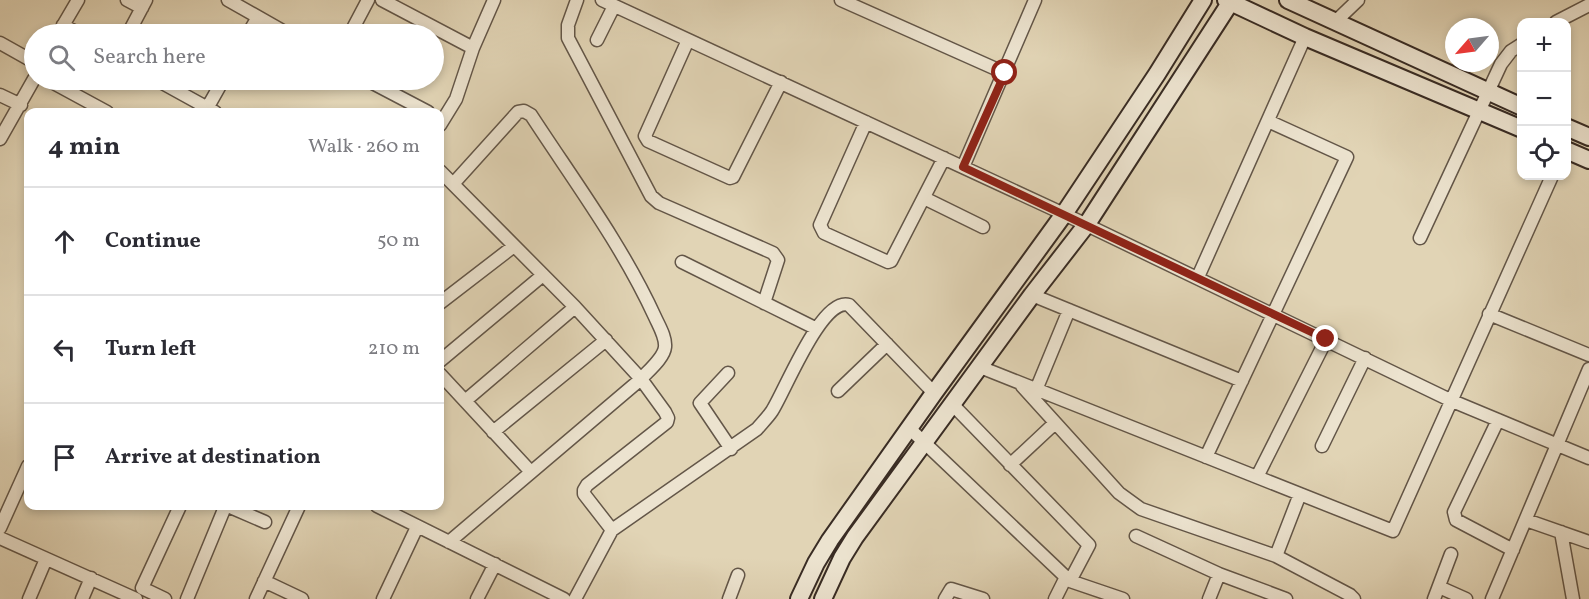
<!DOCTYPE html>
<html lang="en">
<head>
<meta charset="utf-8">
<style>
	body { margin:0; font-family:Vollkorn,serif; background:#f2f2f3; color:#2b2b33 }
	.controls { position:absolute; right:18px; top:18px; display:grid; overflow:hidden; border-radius:12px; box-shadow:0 3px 9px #0003 }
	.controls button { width:54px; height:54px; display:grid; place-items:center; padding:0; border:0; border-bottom:2px solid #e1e1e2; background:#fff; color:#2b2b33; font:30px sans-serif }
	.compass { position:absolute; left:1445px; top:18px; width:54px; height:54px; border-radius:50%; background:#fff; box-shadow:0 3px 9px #0003; rotate:242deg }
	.stop { position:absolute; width:18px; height:18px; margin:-14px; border:4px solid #8f2418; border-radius:50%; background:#fff }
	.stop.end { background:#8f2418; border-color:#fff; box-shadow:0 2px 6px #0008 }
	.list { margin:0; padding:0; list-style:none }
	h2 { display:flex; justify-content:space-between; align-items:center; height:78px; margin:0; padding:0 24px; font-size:26px }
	h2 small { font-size:20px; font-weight:400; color:#7c7c81 }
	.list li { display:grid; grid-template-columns:39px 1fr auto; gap:18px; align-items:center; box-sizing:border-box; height:108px; padding:0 24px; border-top:2px solid #e1e1e2 }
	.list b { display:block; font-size:22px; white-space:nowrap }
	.list em { font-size:20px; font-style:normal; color:#7c7c81 }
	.icon { flex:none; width:33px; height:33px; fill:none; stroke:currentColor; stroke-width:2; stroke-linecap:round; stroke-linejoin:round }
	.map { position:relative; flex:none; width:1589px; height:599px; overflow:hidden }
	.search { position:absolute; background:#fff; box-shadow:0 3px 9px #0003; left:24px; top:24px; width:420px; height:66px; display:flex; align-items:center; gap:15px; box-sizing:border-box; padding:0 21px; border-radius:33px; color:#7c7c81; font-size:22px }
	.panel { position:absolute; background:#fff; box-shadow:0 3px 9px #0003; left:24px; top:108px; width:420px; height:402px; border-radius:12px }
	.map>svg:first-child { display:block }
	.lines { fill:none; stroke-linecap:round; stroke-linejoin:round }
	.street-casing { stroke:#635648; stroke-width:15 }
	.secondary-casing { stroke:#392c24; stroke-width:20 }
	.street { stroke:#ece3cf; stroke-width:12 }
	.secondary { stroke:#ece3cf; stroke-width:16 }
	.route { stroke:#8f2418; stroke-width:8 }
</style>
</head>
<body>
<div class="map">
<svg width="1589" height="599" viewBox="0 0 1589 599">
	<rect width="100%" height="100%" fill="#e1d4b5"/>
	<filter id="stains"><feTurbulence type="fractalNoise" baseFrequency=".00333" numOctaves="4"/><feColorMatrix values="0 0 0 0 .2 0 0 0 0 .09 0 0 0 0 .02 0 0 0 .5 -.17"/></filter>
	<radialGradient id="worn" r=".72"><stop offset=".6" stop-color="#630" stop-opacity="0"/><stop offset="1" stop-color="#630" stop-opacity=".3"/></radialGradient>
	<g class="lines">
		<defs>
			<path id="street" d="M127,0L142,8
				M228,0L288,34
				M382,0L473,48
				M577,0L568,25V38L651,196L659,203L773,253L778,260L764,303
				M602,0L1064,214L1450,400L1589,458
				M841,0L1005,73
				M1335,22L1358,0
				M1556,22L1589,5
				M63,25L79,34
				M58,34L78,0
				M128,34L146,0
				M248,34L258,17
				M350,34L368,0
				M597,40L614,6
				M688,40L645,136L648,141L730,178L733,177L781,82
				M0,43L34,62
				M48,80L107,112
				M157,80L215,112
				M367,80L428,112
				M0,95L21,105
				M205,112L223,80
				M866,122L820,225L824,233L888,262L891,261L944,158
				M440,125L456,99L473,48L494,0
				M0,139L34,79
				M963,167L1035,0
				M440,171L575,307L641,379L449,542
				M453,184L518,112L524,111L531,115C574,181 622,245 655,317C659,326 666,337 665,347C664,358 648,371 641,379L665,412L668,418L667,422L587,485L584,490V494L612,530
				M924,198L983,227
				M1420,238L1501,64L1511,51L1522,44
				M682,262L815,328
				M1198,277L1305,37
				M1032,295L1242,381
				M440,303L514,246
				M1489,314L1589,355
				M440,361L543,275
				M980,367L1393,531L1552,176
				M728,373L700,403L731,449
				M440,374L531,472
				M1022,386L1119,493L1141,509L1276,556L1350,595L1354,599
				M1036,390L1069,310
				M838,391L887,344
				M465,401L575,307
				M1498,420L1454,512L1456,520L1513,550
				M909,428L1070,581L1089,545L953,405
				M493,432L606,340
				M1322,446L1365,358
				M1206,457L1347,157L1268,121
				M1010,465L1055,423
				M1257,477L1326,340
				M377,506L564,599
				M1526,520L1589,542
				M0,528L28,466
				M1561,532L1573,599
				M1136,536L1219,574L1286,599
				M0,538L136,599
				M1276,556L1300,494
				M264,581L302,599
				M1070,581L1123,599
				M1439,587L1466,599
				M29,599L46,559
				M82,599L91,578
				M165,599L142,588L180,506
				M187,599L225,507L228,506L265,522
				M256,599L299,506
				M383,599L417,527
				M477,599L495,564
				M575,599L612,530L757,429C762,423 768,417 772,411C785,391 822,296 849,305L934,393
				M729,599L738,575
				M945,599L951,589L983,599
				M1055,599L1066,577
				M1209,599L1219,574
				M1434,599L1451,554
				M1492,599L1589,369"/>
			<path id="secondary" d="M1226,0L1305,37L1522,129
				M1288,0L1522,107
				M1566,127L1589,137
				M1566,150L1589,160
				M799,599L816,563L830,540L934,393L1064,214L1157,74L1203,0
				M823,599L842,558L855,537L1032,295L1087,224L1232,0"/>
		</defs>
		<use href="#street" class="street-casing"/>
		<use href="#secondary" class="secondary-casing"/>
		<use href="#street" class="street"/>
		<use href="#secondary" class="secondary"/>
	</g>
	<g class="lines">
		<path class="route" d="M1005,73L963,167L1326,339"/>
	</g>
	<rect width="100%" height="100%" filter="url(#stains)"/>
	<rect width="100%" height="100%" fill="url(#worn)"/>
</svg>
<div class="controls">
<button>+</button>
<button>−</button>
<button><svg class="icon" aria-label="locate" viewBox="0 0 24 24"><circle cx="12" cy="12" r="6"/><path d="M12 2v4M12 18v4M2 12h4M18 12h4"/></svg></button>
</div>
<svg class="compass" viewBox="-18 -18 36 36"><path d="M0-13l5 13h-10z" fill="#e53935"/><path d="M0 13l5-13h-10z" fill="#7c7c81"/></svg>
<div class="stop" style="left:1005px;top:73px"></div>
<div class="stop end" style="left:1326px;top:339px"></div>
<div class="search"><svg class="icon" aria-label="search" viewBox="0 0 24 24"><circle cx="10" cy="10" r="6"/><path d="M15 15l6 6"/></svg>Search here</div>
<section class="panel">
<h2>4 min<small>Walk · 260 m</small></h2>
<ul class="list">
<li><svg class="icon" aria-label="ahead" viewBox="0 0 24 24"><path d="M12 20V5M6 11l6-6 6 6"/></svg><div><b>Continue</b></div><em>50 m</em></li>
<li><svg class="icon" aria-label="left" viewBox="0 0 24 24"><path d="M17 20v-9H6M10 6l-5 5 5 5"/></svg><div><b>Turn left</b></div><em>210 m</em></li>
<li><svg class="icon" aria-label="arrive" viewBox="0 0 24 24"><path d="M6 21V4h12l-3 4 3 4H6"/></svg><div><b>Arrive at destination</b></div></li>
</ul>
</section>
</div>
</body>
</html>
